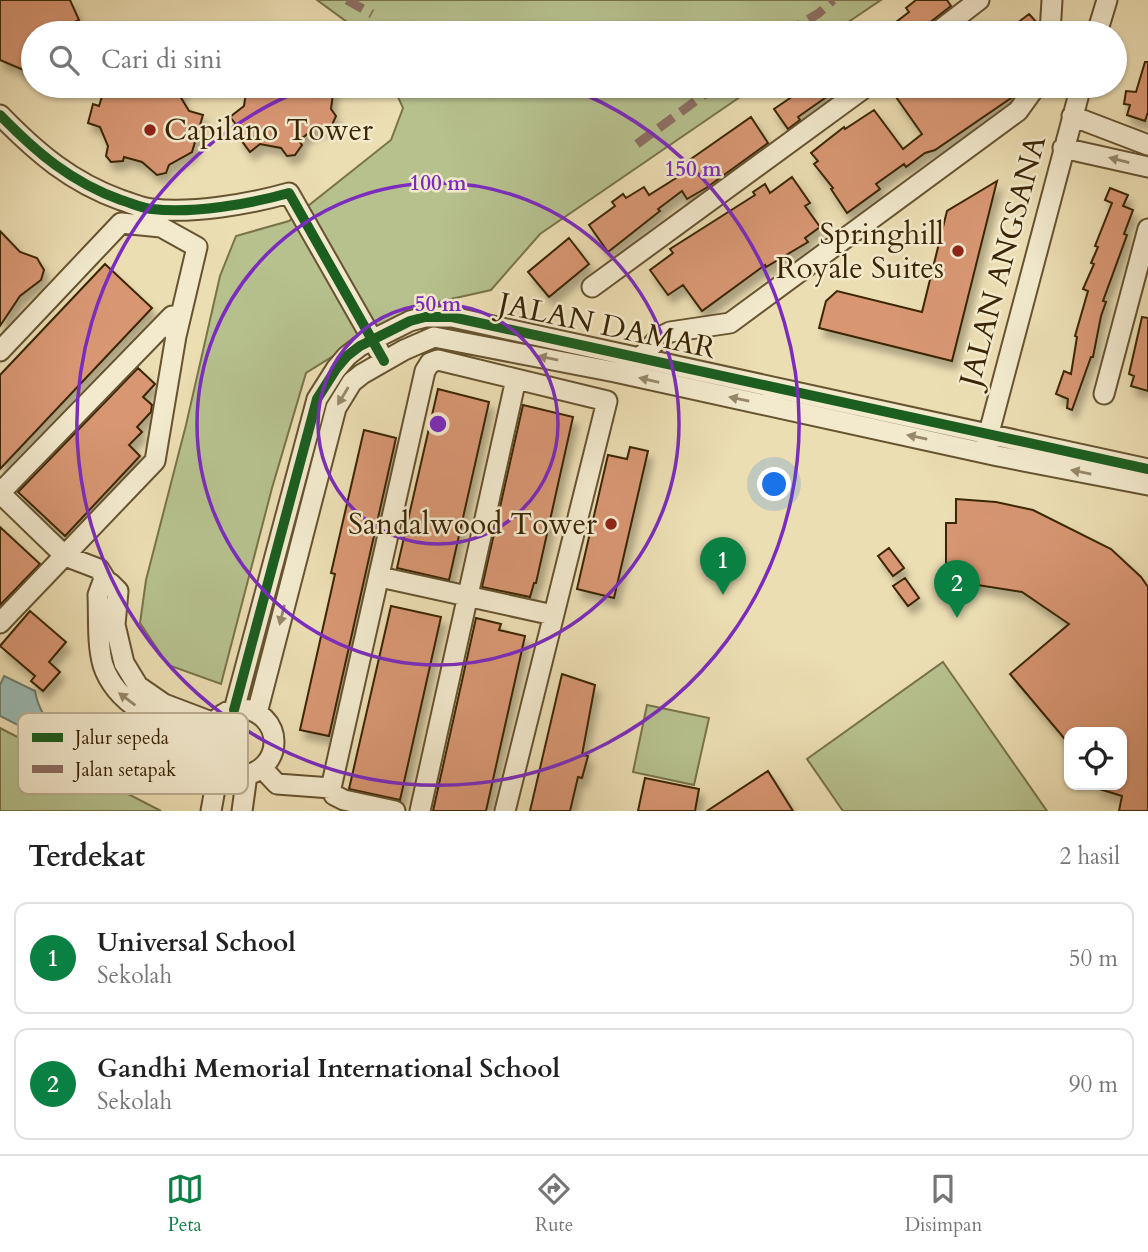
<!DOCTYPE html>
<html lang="id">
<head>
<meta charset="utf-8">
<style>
	body { margin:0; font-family:Cardo,serif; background:#f2f2f2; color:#222 }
	.controls { position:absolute; right:21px; bottom:21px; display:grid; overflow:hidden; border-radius:14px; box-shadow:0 2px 5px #0004 }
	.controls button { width:63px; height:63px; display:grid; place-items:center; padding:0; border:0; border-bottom:2px solid #e0e0e0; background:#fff; color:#222; font:35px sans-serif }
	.you { position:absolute; left:775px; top:485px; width:24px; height:24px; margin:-18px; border:5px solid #fff; border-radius:50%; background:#1a73e8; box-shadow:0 0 0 10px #1a73e833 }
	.badge { display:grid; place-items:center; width:46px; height:46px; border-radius:50%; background:#0b8043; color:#fff; font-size:23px; font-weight:700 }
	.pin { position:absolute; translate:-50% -58px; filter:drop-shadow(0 2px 4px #0008) }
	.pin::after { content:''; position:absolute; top:37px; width:24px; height:21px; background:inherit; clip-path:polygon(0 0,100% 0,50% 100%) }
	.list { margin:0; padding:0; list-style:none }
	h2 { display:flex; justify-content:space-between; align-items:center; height:91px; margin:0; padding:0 28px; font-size:30px }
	h2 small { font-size:23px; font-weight:400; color:#767676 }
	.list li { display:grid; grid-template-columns:46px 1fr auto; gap:21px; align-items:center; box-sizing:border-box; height:112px; margin:0 14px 14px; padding:0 14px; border:2px solid #e0e0e0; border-radius:14px }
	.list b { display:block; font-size:26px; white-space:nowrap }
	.list p { margin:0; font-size:23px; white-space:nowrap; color:#767676 }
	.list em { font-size:23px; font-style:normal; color:#767676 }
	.icon { flex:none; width:38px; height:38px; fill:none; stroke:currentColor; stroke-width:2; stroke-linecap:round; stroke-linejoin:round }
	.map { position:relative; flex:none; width:1148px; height:811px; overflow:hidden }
	.search { position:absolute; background:#fff; box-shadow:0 2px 5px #0004; left:21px; right:21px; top:21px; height:77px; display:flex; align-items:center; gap:18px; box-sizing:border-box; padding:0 24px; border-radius:38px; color:#767676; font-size:26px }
	.sheet { height:343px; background:#fff }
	nav { display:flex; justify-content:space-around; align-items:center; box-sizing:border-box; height:98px; border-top:2px solid #e0e0e0; background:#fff; font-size:19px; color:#767676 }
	nav a { display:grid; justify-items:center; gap:4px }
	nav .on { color:#0b8043 }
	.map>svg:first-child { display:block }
	.green { fill:#b6c18e; stroke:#787349; stroke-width:2 }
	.water { fill:#9bbbb5; stroke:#747f6e; stroke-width:2 }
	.building { fill:#d89673; stroke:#3a2504; stroke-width:2; filter:url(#shadow) }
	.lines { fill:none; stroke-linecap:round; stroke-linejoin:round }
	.minor-casing { stroke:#665330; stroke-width:23 }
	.minor { stroke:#f3eace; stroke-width:19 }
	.quiet { stroke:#8d6e63; stroke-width:9; stroke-dasharray:18 9; stroke-linecap:butt }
	.cycleway-casing { stroke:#f3eace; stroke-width:15 }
	.cycleway { stroke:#1b5e20; stroke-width:10 }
	.oneway { fill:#968869 }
	.ring { fill:none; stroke:#7b2cbf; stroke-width:3.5 }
	.poi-dot { fill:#8f2418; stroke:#f3eace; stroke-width:2.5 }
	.labels { text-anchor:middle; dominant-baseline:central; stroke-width:5; stroke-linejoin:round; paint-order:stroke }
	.poi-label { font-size:30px; fill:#3a2504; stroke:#f3eace; text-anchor:end }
	.street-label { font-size:30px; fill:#3a2504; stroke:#f3eace }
	.key { fill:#f3eace; stroke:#bcaf91; stroke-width:2 }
	.key-label { font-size:19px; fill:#3a2504 }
	.centre { fill:#7b2cbf; stroke:#f3eace; stroke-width:3.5 }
	.ring-label { font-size:21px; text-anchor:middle; font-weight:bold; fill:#7b2cbf; stroke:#f3eace; stroke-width:5; stroke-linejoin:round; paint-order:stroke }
</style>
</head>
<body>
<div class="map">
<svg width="1148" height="811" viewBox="0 0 1148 811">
	<defs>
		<filter id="shadow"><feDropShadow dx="4.5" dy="8" stdDeviation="3.5" flood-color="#0004"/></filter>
	</defs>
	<rect width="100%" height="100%" fill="#ecdeb3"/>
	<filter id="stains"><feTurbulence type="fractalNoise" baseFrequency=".00286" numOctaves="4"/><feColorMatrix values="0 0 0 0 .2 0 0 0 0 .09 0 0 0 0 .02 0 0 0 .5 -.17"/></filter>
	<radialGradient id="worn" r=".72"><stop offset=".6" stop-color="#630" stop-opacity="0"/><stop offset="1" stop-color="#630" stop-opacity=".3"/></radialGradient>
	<path class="green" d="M317,0H881L832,33H362Z
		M393,86H756L540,234L491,290L411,308L306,373L272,488L221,684L168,665L140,623L146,580L186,425L220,276L236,236L289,221L391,140L403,108Z
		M943,662L1047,811H843L807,759Z
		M647,705L709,718L694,785L633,772Z
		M0,728L161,811H0Z"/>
	<path class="water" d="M4,676L35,691C39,715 55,731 69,751L0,716V685Z"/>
	<path class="building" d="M0,0H70L79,20L64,27L62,33H33V74L0,60Z
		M916,0H947L951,6L928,24L924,33H897L891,26L909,12L906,8Z
		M1029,14L1038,24V33H1004Z
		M1145,62H1148V112L1145,121L1127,115L1130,105L1124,104L1126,91L1136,92Z
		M133,86H183L180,96L189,111L203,115L192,152L169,165L166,173L157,175L142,162L124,157L123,161L111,162L106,156L108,146L100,127L88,123L93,104L99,106L105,87L122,92Z
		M247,86H334L331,109L336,116L332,125L313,129L299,141L302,145L295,155L287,156L281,148L260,144L250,152L238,136L242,132L230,117L244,106Z
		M808,86H842L798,117L800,120L788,129L774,109Z
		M911,86H1021L1014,96L935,150L925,153L906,167L904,164L876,184L880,189L847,213L831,189L833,188L814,164L818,161L811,153L844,127L845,129L874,110L903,149L922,134L896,97Z
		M751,117L768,143L706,188L687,199L682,191L658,209L660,211L608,252L589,225L615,206L612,202L623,194L626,198L644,187L649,195L692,168L688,161Z
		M792,177L810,203L805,206L820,227L805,238L808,242L766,267L765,265L702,311L683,285L668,295L650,270L673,253L670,249L755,195L753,192L765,184L770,193Z
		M997,181L952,361L819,328L826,301L837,291L922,312L947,211Z
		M1110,188L1128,195L1123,206L1133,210L1124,234L1127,235L1103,301L1106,302L1101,316L1093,357H1091L1072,410L1067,408L1068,399L1056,394L1064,371L1071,374L1077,337L1075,336L1088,291L1083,289L1094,264L1091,263L1098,247L1095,246L1112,203L1105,200Z
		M0,231L20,252L37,258L44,270L41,280L20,296L0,326Z
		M569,238L589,264L549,297L528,272Z
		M105,264L152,308L0,469V375Z
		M1142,317L1148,318V391L1131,386L1134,376L1129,374Z
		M138,368L155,384L143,397L152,405L151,412L137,427L142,432L129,445L140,456L65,536L18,492Z
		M438,389L489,402L449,580L397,568Z
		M523,405L573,417L536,583H534L530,597L482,587Z
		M364,430L396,438L329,736L300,730L335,574L331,573Z
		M630,447L648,451L614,598L577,589L608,455L627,459Z
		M956,499L996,502L1033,510L1111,549L1141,577L1148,587V811H1119L1122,796L1096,788V785H1122V732H1069V744L1010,674L1069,624L1022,592L958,582L957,571H946V523H956Z
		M0,527L40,564L0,605Z
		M889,548L904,568L893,576L878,556Z
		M905,578L919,598L908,606L893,586Z
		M391,606L441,617L400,800L349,789Z
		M30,611L66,642L49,662L60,672L43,691L31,681L35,676L0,646Z
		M476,618L501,624L499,630L525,636L486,811H433Z
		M562,674L595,685L582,755L588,756L582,778L578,777L570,811H530Z
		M768,771L793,811H707Z
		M645,778L699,789L695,811H638Z"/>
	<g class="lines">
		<defs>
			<path id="minor" d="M936,33L979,0
				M1050,33L1052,0
				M1097,33L1107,0
				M0,115C37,153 71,182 121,200C131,203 141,208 152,209C192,214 250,204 289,193L379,351
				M1072,116L1148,145
				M1063,148L1148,167
				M592,287L867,86
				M0,351L121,223L161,227L197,247L176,336
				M640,358L660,337L670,332L730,323L1018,111L1036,86
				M1104,394L1148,229
				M986,444L1081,86
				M0,493L172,316
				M0,493L65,556L99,569L107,582
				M380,577L553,615
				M0,623L155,461L176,336L170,325L165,324
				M208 742a33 33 0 1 1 66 0a33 33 0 1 1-66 0Z
				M234,710L317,399L336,369L347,356L360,346L410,321L425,317H452L1148,469
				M257,713L336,408L352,382L362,374L404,350L434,337L615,372L998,456L1148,485
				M208,743C170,727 117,709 103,665C97,644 99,617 98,595L102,584L110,583L118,591L115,625L124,663L138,686L164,704L214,723
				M262,768L277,784L331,788
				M211,811L219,767
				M242,811L247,775
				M395,811L344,800L334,795L331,788L425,371L430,363L438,360L607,401L505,811
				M420,811L516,379"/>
		</defs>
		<use href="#minor" class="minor-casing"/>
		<use href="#minor" class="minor"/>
		<path class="quiet" d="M347,0L372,14
			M785,33L819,13L833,0
			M637,144L716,86"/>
		<defs>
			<path id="cycleway" d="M0,115C37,153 71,182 121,200C131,203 141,208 152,209C192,214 250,204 289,193L384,361
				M234,710L317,399L336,369L347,356L360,346L410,321L425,317H452L1148,469"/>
		</defs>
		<use href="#cycleway" class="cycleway-casing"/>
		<use href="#cycleway" class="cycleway"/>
	</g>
	<defs><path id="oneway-solid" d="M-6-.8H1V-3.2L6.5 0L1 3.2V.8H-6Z" transform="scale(1.75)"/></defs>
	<g class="oneway">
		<use href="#oneway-solid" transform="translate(1119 160) rotate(-166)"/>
		<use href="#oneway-solid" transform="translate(548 358) rotate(-168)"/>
		<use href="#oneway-solid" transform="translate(649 380) rotate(-167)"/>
		<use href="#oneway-solid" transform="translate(343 396) rotate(121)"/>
		<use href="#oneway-solid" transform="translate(739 399) rotate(-168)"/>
		<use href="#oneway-solid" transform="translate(917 437) rotate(-168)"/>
		<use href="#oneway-solid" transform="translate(1081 472) rotate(-169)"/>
		<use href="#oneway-solid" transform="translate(282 615) rotate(104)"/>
		<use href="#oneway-solid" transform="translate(127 699) rotate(-143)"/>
	</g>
	<g class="ring">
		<circle cx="438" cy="424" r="120"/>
		<circle cx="438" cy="424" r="241"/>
		<path d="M564 86A361 361 0 1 1 312 86"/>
	</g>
	<g class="poi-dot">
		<circle cx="150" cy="130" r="7"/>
		<circle cx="958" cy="251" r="7"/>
		<circle cx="611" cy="524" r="7"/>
	</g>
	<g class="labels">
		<g class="poi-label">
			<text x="164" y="130" text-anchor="start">Capilano Tower</text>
			<text x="944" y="234">Springhill<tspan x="944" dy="34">Royale Suites</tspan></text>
			<text x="597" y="524">Sandalwood Tower</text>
		</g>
		<g class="street-label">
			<text transform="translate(1003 261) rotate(-75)">JALAN ANGSANA</text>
			<text transform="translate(607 326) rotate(12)">JALAN DAMAR</text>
		</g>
	</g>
	<rect x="18" y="713" width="230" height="81" rx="10" class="key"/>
	<rect x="32" y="733" width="31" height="9" fill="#1b5e20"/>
	<rect x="32" y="765" width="31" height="8" fill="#8d6e63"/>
	<g class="key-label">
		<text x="75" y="744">Jalur sepeda</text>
		<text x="75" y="776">Jalan setapak</text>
	</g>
	<circle cx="438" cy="424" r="10" class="centre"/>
	<g class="ring-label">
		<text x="693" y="176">150 m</text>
		<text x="438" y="190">100 m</text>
		<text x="438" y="311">50 m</text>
	</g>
	<rect width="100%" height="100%" filter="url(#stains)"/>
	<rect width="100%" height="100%" fill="url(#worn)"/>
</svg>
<div class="controls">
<button><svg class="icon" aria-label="locate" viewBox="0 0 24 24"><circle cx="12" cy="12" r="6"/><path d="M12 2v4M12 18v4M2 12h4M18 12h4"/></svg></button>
</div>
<div class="you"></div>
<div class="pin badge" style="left:723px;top:595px">1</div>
<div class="pin badge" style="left:957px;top:618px">2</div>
<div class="search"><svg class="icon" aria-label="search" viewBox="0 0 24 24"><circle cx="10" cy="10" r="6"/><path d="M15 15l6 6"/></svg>Cari di sini</div>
</div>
<section class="sheet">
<h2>Terdekat<small>2 hasil</small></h2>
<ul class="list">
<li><span class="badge">1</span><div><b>Universal School</b><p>Sekolah</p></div><em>50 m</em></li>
<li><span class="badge">2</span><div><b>Gandhi Memorial International School</b><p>Sekolah</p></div><em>90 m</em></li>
</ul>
</section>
<nav>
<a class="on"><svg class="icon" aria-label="map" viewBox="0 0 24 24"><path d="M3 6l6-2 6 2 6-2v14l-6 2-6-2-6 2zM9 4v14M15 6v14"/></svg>Peta</a>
<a><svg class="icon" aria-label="directions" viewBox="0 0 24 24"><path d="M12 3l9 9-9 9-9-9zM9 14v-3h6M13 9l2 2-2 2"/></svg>Rute</a>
<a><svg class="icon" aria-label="saved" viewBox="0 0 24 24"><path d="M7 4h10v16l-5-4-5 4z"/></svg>Disimpan</a>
</nav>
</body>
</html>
